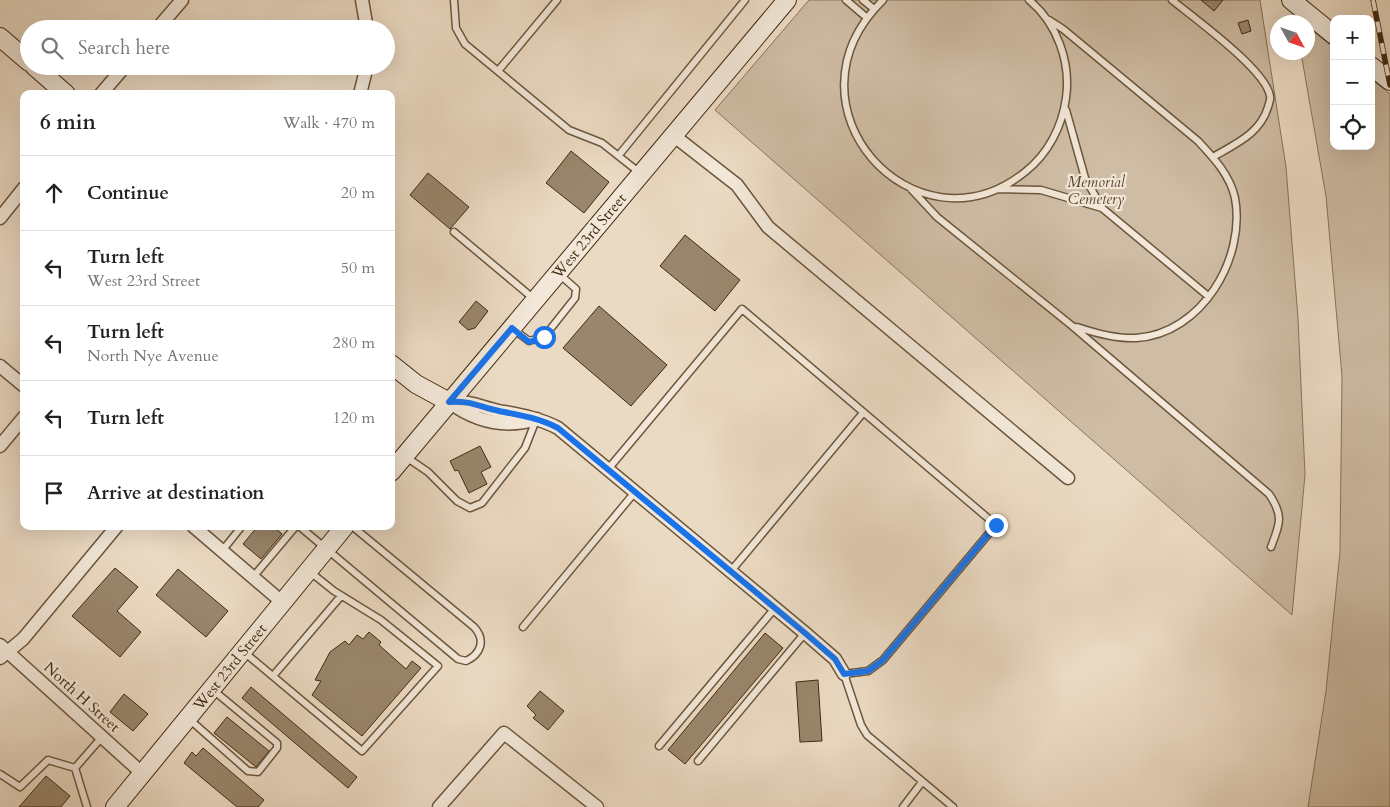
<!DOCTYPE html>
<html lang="en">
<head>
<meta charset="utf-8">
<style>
	body { margin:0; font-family:Cardo,serif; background:#f6f6f6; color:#222 }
	.controls { position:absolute; right:15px; top:15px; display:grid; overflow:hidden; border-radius:10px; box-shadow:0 5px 20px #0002 }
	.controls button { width:45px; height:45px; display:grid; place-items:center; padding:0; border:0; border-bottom:1px solid #e0e0e0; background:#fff; color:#222; font:25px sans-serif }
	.compass { position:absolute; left:1270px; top:15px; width:45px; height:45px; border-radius:50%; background:#fff; box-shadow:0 5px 20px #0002; rotate:130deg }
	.stop { position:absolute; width:15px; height:15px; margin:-11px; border:4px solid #1a73e8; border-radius:50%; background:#fff }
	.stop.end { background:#1a73e8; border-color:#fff; box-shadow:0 1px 5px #0008 }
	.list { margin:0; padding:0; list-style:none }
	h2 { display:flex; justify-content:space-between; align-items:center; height:65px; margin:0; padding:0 20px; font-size:21px }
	h2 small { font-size:16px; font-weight:400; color:#767676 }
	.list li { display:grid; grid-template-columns:32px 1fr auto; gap:15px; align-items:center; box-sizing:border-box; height:75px; padding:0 20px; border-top:1px solid #e0e0e0 }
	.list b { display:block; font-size:19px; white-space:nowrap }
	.list p { margin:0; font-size:16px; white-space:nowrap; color:#767676 }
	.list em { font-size:16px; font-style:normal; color:#767676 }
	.icon { flex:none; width:28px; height:28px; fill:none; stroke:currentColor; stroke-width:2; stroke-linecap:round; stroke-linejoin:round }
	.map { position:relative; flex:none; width:1390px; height:807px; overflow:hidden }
	.search { position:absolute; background:#fff; box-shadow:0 5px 20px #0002; left:20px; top:20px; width:375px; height:55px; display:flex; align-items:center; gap:12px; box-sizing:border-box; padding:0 18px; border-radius:28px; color:#767676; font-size:19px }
	.panel { position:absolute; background:#fff; box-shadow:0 5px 20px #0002; left:20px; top:90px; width:375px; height:440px; border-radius:10px }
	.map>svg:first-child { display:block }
	.green { fill:#cebca4; stroke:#887459 }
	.building { fill:#99866c; stroke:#412b0e }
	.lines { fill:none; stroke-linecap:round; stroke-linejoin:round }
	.lane-casing { stroke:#6c573b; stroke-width:9 }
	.street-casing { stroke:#6c573b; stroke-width:15 }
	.secondary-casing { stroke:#412b0e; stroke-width:20 }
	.lane { stroke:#f2e7d8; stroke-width:6 }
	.street { stroke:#f2e7d8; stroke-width:12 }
	.secondary { stroke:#f2e7d8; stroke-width:18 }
	.rail-casing { stroke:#412b0e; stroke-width:5.5 }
	.rail { stroke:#f2e7d8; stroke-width:4; stroke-dasharray:11; stroke-linecap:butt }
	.route { stroke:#1a73e8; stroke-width:6 }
	.labels { text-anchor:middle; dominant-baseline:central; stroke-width:4.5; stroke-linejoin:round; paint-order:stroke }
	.park-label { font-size:15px; font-style:italic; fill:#5d482c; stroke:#f2e7d8 }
	.street-label { font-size:15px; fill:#412b0e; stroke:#f2e7d8 }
</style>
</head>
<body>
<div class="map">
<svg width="1390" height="807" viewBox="0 0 1390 807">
	<rect width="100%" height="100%" fill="#ebdac3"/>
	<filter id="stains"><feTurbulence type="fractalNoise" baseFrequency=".004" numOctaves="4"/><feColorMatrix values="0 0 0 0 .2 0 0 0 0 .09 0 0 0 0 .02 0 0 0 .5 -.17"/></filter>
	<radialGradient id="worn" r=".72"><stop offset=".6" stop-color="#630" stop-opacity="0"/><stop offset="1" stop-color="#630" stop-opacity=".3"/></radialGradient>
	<path class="green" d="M809,0H1260L1286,167L1298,318L1305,475L1292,615L715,110Z
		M1308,27L1334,48V146H1371V79L1390,94V807H1308L1326,691L1340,552L1342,376L1326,196L1301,53L1308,52Z"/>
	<path class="building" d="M1201,0H1223L1214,11Z
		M1248,20L1251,31L1242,34L1238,23Z
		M571,151L609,182L584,213L546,183Z
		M428,173L469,207L450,229L410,195Z
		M685,235L740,280L715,311L660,266Z
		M476,301L488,311L475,328L468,330L459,322Z
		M599,306L667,365L631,406L563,348Z
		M480,446L491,467L481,472L487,484L469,493L458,470L455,471L450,461Z
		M258,526H273L282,534L261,559L243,544Z
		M115,568L138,587L117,611L141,632L120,657L72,616Z
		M178,569L228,611L206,637L156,595Z
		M369,632L381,642L379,645L406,669L412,661L421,668L362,736L312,695L321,681L315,680L330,652L345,641L349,645L357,635L363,639Z
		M765,633L783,648L685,764L668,750Z
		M818,680L822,741L800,742L796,682Z
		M251,687L357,777L348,788L242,698Z
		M540,691L564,711L548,730L533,718L536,715L527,706Z
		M124,694L148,714L133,731L110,712Z
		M227,717L269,751L256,767L214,733Z
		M203,748L264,800L258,807H237L184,763L192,752L196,756Z
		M46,776L70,796L61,807H19Z"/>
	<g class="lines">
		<defs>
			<path id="lane" d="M454,0L456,28L465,44L569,130L602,143L640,173
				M846,0L866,17
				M863,0L874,9
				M883,0C775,106 915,260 1025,172C1048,154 1062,127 1066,98C1071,62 1057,23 1029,0
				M1172,0C1194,18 1266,70 1270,96C1271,99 1269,103 1268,107C1260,134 1235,144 1213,157
				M1049,20L1063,29L1198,141C1213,157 1230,175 1235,198C1246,258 1202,334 1136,338C1117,339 1095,333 1077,327
				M498,71L557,0
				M1066,110L1085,178L1102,208L1208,296
				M619,155L745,0
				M911,189L937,217L1071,325L1269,494C1284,516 1280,524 1271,547
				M998,189L1041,190L1102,208
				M454,232L534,299
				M513,329L529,341L544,337L575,298L576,289L559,274
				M406,457L428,472L457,501L470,508L482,503L525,448L536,420
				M609,468L742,309L996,525L883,660L868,671L844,674L861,725L867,735L953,807
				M299,526L458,659L466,661C481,654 486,640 474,627L352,526
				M222,551L242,526
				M731,571L863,413
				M253,577L296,526
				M523,627L635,492
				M244,652L362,751L438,666L381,620L334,591L309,571
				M273,676L341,596
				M189,719L248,771L258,772L277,748V743L213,690
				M659,746L775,608
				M698,761L805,633
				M0,774L20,787L48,760L75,768
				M87,807L75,768L102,737
				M903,807L922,782"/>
			<path id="street" d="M362,0L367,29
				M157,29L182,0
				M101,94L125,66
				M360,94L367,66
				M673,135L737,185L768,227L1068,478
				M0,218L24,188
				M0,366L24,386
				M449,402C469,400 480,407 499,411C520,415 539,418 558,428L805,633L835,659L844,674
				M449,402C476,422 504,429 537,419
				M0,446L24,417
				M193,526L282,602
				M0,645L143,774
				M0,658L23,639L117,526
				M439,807L504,733L597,807"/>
			<path id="secondary" d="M1291,0L1334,35
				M0,37L29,62
				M34,66L66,94
				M1371,66L1390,81
				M391,364L416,384L449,402
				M391,472L787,0
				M115,807L345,526"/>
		</defs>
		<use href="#lane" class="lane-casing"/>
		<use href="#street" class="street-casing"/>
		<use href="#secondary" class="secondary-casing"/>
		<use href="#lane" class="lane"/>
		<use href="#street" class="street"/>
		<use href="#secondary" class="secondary"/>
		<defs>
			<path id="rail" d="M1373,0L1390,85"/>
		</defs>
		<use href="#rail" class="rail-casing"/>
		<use href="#rail" class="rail"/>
	</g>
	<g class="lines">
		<path class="route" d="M544,337L529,342L512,328L449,402C469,400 480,407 499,411C520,415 539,418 558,428L805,633L835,659L844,674L868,671L883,660L996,525"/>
	</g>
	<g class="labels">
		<g class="park-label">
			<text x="1096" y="182">Memorial<tspan x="1096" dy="17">Cemetery</tspan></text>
		</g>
		<g class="street-label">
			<text transform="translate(589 236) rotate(-50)">West 23rd Street</text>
			<text transform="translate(230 667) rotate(-51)">West 23rd Street</text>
			<text transform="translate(82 697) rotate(42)">North H Street</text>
		</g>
	</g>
	<rect width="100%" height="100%" filter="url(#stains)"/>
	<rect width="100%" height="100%" fill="url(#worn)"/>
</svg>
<div class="controls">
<button>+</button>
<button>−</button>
<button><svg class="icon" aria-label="locate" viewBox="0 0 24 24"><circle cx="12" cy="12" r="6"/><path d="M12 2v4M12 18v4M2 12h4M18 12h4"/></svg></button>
</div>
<svg class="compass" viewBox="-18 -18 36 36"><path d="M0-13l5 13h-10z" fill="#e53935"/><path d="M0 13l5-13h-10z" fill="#767676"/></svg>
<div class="stop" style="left:544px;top:337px"></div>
<div class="stop end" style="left:996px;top:525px"></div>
<div class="search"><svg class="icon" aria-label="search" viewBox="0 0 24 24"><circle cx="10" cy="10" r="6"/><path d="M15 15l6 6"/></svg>Search here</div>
<section class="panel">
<h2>6 min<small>Walk · 470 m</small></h2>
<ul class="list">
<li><svg class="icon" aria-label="ahead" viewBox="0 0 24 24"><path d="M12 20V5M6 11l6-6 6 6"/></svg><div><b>Continue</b></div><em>20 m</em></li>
<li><svg class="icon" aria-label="left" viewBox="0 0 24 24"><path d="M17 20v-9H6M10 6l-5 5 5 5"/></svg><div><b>Turn left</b><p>West 23rd Street</p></div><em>50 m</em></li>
<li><svg class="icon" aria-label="left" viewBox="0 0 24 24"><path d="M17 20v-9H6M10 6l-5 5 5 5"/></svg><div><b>Turn left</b><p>North Nye Avenue</p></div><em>280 m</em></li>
<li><svg class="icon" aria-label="left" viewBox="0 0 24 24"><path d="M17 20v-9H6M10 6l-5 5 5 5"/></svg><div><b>Turn left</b></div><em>120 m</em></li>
<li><svg class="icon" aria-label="arrive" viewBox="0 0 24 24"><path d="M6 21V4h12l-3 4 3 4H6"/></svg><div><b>Arrive at destination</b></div></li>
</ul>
</section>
</div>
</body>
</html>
